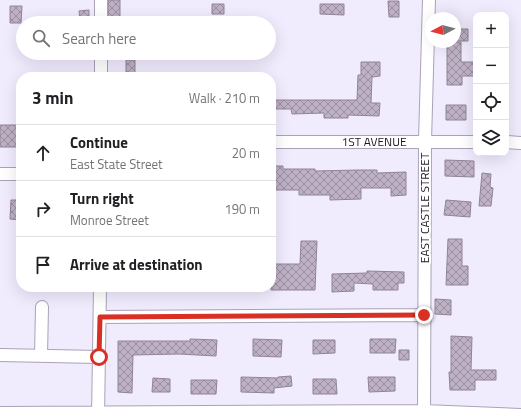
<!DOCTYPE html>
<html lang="en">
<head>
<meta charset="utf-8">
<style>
	body { margin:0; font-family:"Titillium Web",sans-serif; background:#f6f6f6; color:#202124 }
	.controls { position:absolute; right:12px; top:12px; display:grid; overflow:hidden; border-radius:8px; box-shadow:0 4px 16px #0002 }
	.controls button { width:36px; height:36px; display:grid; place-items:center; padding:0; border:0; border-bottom:1px solid #e0e0e0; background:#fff; color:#202124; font:20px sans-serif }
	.compass { position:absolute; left:425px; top:12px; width:36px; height:36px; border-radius:50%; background:#fff; box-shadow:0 4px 16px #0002; rotate:263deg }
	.stop { position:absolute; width:12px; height:12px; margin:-9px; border:3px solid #d93025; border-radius:50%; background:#fff }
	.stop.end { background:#d93025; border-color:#fff; box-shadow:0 1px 4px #0008 }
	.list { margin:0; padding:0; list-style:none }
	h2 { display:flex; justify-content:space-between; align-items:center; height:52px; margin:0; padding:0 16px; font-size:17px }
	h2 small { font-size:13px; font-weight:400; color:#757577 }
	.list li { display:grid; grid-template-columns:26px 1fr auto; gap:12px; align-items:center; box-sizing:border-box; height:56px; padding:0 16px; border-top:1px solid #e0e0e0 }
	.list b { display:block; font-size:15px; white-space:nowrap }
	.list p { margin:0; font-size:13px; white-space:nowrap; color:#757577 }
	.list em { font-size:13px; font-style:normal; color:#757577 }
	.icon { flex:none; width:22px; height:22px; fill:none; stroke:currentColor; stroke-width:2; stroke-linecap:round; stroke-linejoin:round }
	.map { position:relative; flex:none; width:521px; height:417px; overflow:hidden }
	.search { position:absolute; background:#fff; box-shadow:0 4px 16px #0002; left:16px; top:16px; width:260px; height:44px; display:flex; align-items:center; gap:10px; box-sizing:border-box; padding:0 14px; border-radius:22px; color:#757577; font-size:15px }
	.panel { position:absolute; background:#fff; box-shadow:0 4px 16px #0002; left:16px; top:72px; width:260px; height:220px; border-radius:16px }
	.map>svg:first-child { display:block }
	.building { fill:url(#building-cross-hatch); stroke:#918497 }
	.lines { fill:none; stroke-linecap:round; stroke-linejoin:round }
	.minor-casing { stroke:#aaa2b8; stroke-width:14 }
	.minor { stroke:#fff; stroke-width:12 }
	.route { stroke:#d93025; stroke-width:5 }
	.labels { text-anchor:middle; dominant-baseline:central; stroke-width:4; stroke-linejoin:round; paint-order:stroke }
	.street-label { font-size:12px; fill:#1b1820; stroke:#fff }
</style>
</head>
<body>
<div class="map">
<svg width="521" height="417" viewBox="0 0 521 417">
	<defs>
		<pattern id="building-cross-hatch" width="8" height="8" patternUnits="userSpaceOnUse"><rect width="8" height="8" fill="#beb1c5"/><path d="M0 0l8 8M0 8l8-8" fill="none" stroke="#9a8fa0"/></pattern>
	</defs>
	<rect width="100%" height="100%" fill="#f1ebfe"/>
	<path class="building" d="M108,0H120V23H108Z
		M388,1H399V17H389Z
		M212,4H224V14H212Z
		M320,4H344V15L320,14Z
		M10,6H22L21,23H10Z
		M89,10V21H80L79,11Z
		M455,29H468V41H455Z
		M447,42H461V62H476V76H462V85H447Z
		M126,60H135V75H126Z
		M361,62H380V76L372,77L371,103H380L379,116L348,115V118H324V113L292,114L291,109H271V100H357L358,75H361Z
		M446,105H466V120H446Z
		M0,125H18V147H0Z
		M445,160L474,161V177L445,176Z
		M271,166H283V169H315V171L358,170H377V173L406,172V195L391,196V188H361V199L330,200V195H299V190H271Z
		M482,173L491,174L490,187L493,188L491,206H479Z
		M11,200H21V220L10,219Z
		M446,200L471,202L470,217L444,215Z
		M448,239H462V266H468V285H446Z
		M301,241H317L315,290H271V264H300Z
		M367,271L404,272V283H398V290H373V284L354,283V291L332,292V274L367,273Z
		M435,299L451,300V315L435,314Z
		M451,336L472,337L471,370H496V380H475V390H450L449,372H451Z
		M190,339L217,340L216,356L179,354L133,355L132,393L118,392V341H190Z
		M253,339L282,340L281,357L253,356Z
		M370,339H396L395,353H370Z
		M313,340H335V353L313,354Z
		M399,350H409V360H399Z
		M291,376L292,386L274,388V393L241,392V377L278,378V377Z
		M368,377H395V391L369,392Z
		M153,378L170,379V392H152Z
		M313,379H336L337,394H313Z
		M191,380H217L216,394H191Z"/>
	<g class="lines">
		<defs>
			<path id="minor" d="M101,0V23
				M101,53V77
				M271,142H476
				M506,142L521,143
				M0,174H21
				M100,317L424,315
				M0,355L99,357
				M41,356L42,307
				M0,413L424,411L521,415
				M98,417L100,287
				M424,417L425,141L429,0"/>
		</defs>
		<use href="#minor" class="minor-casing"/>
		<use href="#minor" class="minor"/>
	</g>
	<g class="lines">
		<path class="route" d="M99,357L100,317L424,315"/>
	</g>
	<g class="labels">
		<g class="street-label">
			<text x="374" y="141">1ST AVENUE</text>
			<text transform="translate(424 208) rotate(-90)">EAST CASTLE STREET</text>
		</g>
	</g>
</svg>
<div class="controls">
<button>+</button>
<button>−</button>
<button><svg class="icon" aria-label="locate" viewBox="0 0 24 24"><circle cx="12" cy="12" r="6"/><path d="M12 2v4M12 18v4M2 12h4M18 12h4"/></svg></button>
<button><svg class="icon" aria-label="layers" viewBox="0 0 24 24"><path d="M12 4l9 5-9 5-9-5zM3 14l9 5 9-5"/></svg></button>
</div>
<svg class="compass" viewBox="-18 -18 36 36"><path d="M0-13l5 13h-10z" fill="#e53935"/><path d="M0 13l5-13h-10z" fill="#757577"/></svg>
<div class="stop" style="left:99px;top:357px"></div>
<div class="stop end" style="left:424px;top:315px"></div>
<div class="search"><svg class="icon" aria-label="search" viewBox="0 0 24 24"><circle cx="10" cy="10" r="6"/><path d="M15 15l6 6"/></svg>Search here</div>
<section class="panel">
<h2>3 min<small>Walk · 210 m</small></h2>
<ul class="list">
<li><svg class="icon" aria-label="ahead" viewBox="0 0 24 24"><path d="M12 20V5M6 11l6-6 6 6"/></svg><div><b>Continue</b><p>East State Street</p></div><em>20 m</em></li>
<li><svg class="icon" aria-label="right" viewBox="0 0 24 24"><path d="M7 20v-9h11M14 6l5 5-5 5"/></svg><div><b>Turn right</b><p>Monroe Street</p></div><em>190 m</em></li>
<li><svg class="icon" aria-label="arrive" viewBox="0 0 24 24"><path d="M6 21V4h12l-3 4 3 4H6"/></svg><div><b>Arrive at destination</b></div></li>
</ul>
</section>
</div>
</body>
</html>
